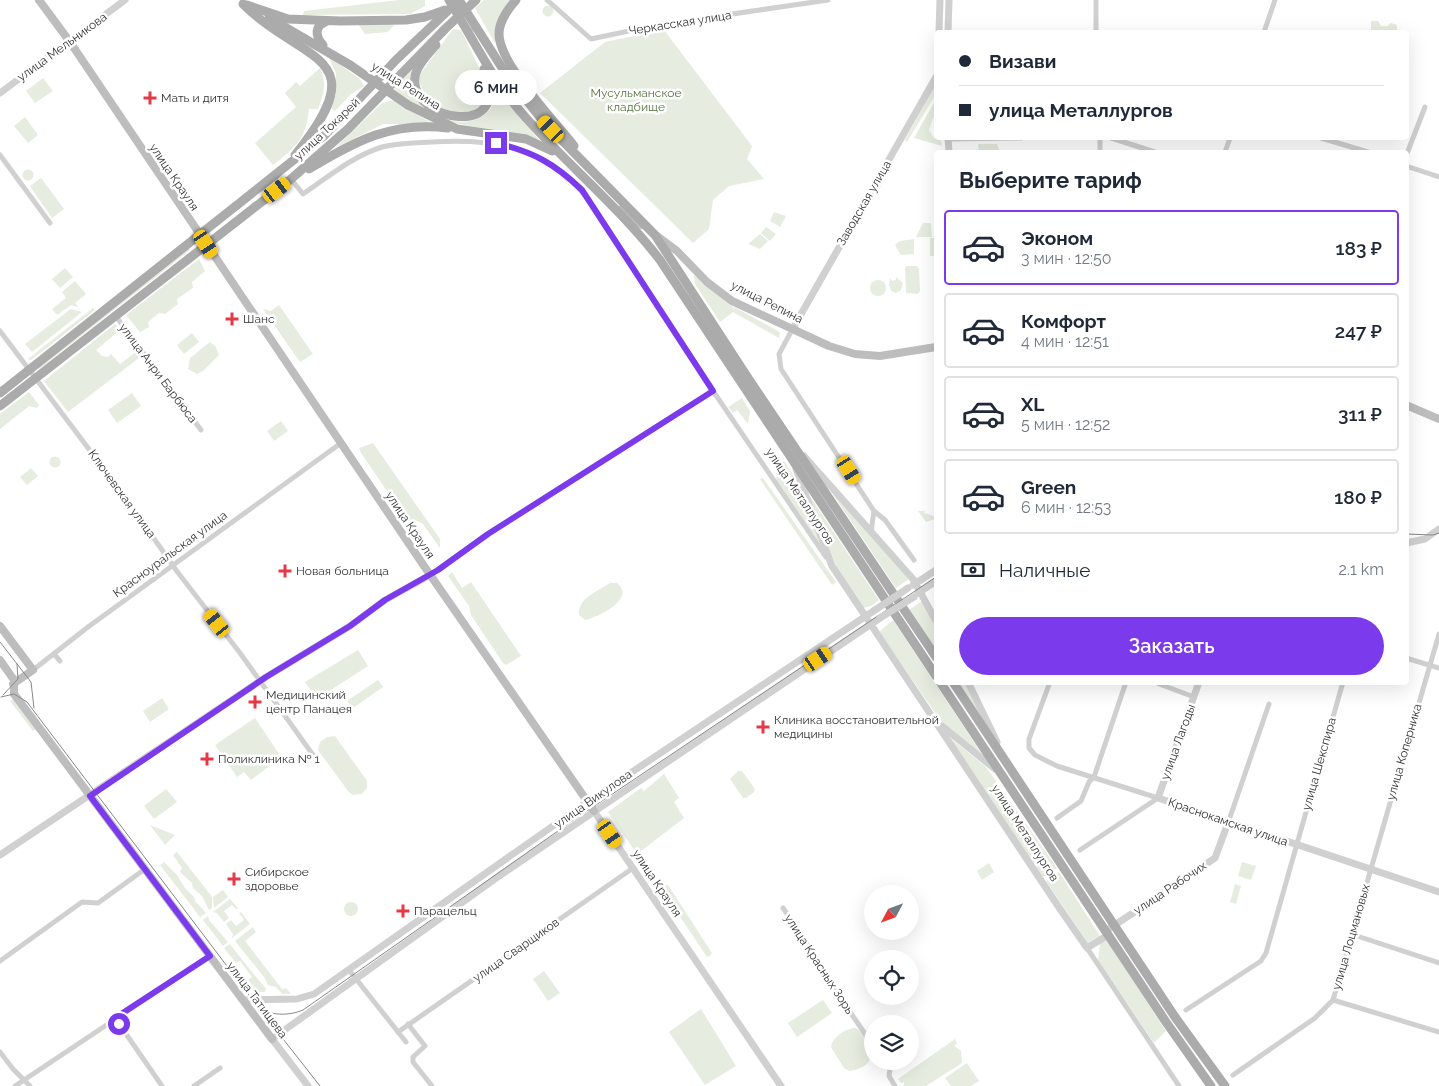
<!DOCTYPE html>
<html lang="ru">
<meta charset="utf-8">
<style>
:root{--surface:#fff;--page:#f6f6f7;--text:#1f2937;--muted:#747a83;--line:#e0e1e3;--accent:#7c3aed}
body{margin:0;font-family:Raleway,sans-serif;background:var(--page);color:var(--text);height:100vh;display:flex;flex-direction:column;font-size:19px;white-space:nowrap}
*{box-sizing:border-box;margin:0}
p{font-size:16px;color:var(--muted)}
.icon{flex:none;width:28px;height:28px;fill:none;stroke:currentColor;stroke-width:2;stroke-linecap:round;stroke-linejoin:round}
.map{position:relative;flex:1;overflow:hidden}
.sheet{position:absolute;left:934px;top:150px;width:475px;height:535px;display:flex;flex-direction:column;background:var(--surface);border-radius:5px;box-shadow:0 5px 20px #0002}
.sheet>*{flex:none}
.hud{position:absolute;left:934px;top:30px;width:475px;height:110px;border-radius:5px;box-shadow:0 5px 20px #0002;display:grid;align-content:center;height:110px;padding:0 25px;background:var(--surface)}
.needle{width:32px;rotate:229deg}
.fabs{position:absolute;left:864px;top:885px;display:grid;gap:10px}
.fabs a{display:grid;place-items:center;width:55px;height:55px;border-radius:50%;background:var(--surface);box-shadow:0 5px 20px #0002;font-size:25px}
.end{position:absolute;width:22px;height:22px;margin:-11px;border:6px solid #7c3aed;background:#fff;box-shadow:0 0 0 2px #fff}
.from{border-radius:50%}
.bubble{position:absolute;height:35px;border-radius:18px;background:var(--surface);box-shadow:0 5px 20px #0002;font-size:16px;font-weight:600;line-height:35px;text-align:center}
.car{position:absolute;width:15px;height:30px;margin:-15px -8px;border-radius:6px;box-shadow:0 0 4px 1px #0007;background:linear-gradient(#f5c518 24%,#345 0 40%,#f5c518 0 76%,#345 0 86%,#f5c518 0)}
.hud b{display:flex;align-items:center;gap:18px;height:48px;font-size:19px}
.hud b+b{border-top:1px solid var(--line)}
.hud i{width:12px;height:12px;background:var(--text)}
ul{padding:0;list-style:none}
li{display:flex;align-items:center;gap:15px;height:75px;margin:0 10px 8px;padding:0 15px;border:2px solid var(--line);border-radius:5px}
li div{flex:1}
li b{display:block;font-size:19px}
li em{font-style:normal;font-weight:600}
li.active{border-color:var(--accent)}
li>.icon{width:45px;height:45px;stroke-width:1.5}
h2{padding:0 25px;font-size:22px;line-height:60px}
.pay{display:flex;align-items:center;gap:12px;height:55px;padding:0 25px;font-size:19px}
.pay p{margin-inline-start:auto}
.action{display:flex;gap:10px;margin-top:auto;padding:10px 25px}
.action a{flex:1;height:58px;border-radius:30px;background:var(--accent);color:#fff;font-size:20px;font-weight:600;line-height:58px;text-align:center}
.map>svg:first-child{display:block}
.green{fill:#e6ecdf}
.lines{fill:none;stroke-linecap:round;stroke-linejoin:round}
.minor{stroke:#d0d0d0;stroke-width:5}
.tertiary{stroke:#d0d0d0;stroke-width:7}
.secondary{stroke:#bdbdbd;stroke-width:8}
.primary{stroke:#ababab;stroke-width:9}
.tram{stroke:#888;stroke-width:1}
.tertiary-bridge{stroke:#d0d0d0;stroke-width:7}
.primary-bridge{stroke:#ababab;stroke-width:9}
.route{stroke:#7c3aed;stroke-width:6}
.poi-dot{fill:#e63946;stroke:#fff;stroke-width:2}
.labels{text-anchor:middle;dominant-baseline:central;stroke-width:5;stroke-linejoin:round;paint-order:stroke}
.street-label{font-size:12px;fill:#333;stroke:#fff}
.park-label{font-size:12px;fill:#56703f;stroke:#fff}
.poi-label{font-size:12px;fill:#333;stroke:#fff;text-anchor:start}
</style>
<div class="map">
<svg width="1439" height="1086" viewBox="0 0 1439 1086">
<rect width="100%" height="100%" fill="#fff"/>
<g class="green">
<path d="M 399,0 L 425,0 L 425,6 L 410,14 L 303,15 L 304,11 Z"/>
<path d="M 484,0 L 512,0 L 496,25 L 495,43 L 475,8 Z"/>
<circle cx="548" cy="11" r="5.5"/>
<path d="M 1371,21 L 1378,21 L 1381,26 L 1387,26 L 1391,23 L 1397,25 L 1397,32 L 1371,32 Z"/>
<path d="M 358,24 L 393,24 L 394,25 L 388,32 L 365,34 Z"/>
<path d="M 453,29 L 461,30 L 488,86 L 483,104 L 472,114 C 444,114 425,106 418,77 Z"/>
<path d="M 664,30 L 752,146 L 747,159 L 764,179 L 729,186 L 713,200 L 709,229 L 693,243 L 540,93 L 605,42 Z"/>
<path d="M 328,56 L 360,79 L 364,86 L 351,94 L 335,111 L 331,108 L 336,94 L 336,73 Z"/>
<path d="M 320,68 C 327,84 324,94 318,109 L 309,109 C 306,139 296,147 273,165 L 255,143 L 296,107 L 285,93 L 296,82 L 300,86 Z"/>
<path d="M 414,68 L 411,77 C 417,87 429,109 438,115 C 453,125 480,125 491,108 C 494,102 494,95 495,89 L 539,140 L 455,123 L 419,107 L 393,90 Z"/>
<path d="M 43,78 L 53,91 L 35,103 L 26,91 Z"/>
<path d="M 935,85 L 936,94 L 907,142 L 905,140 Z"/>
<path d="M 936,99 L 936,115 L 933,118 L 929,130 L 934,138 L 941,140 L 942,146 L 914,138 Z"/>
<path d="M 394,100 L 433,124 L 383,124 L 335,148 L 382,103 Z"/>
<path d="M 25,117 L 38,135 L 28,143 L 14,126 Z"/>
<path d="M 978,144 L 997,144 L 1000,152 L 979,152 Z"/>
<circle cx="28" cy="175" r="5.5"/>
<path d="M 41,178 L 64,209 L 52,218 L 30,186 Z"/>
<path d="M 882,179 L 885,180 L 859,224 L 857,223 Z"/>
<path d="M 774,212 L 786,216 L 780,227 L 770,221 Z"/>
<path d="M 923,223 L 931,223 L 932,237 L 916,237 Z"/>
<path d="M 766,227 L 776,234 L 770,241 L 761,233 Z"/>
<path d="M 760,234 L 768,241 L 760,249 L 748,244 Z"/>
<rect x="930" y="238" width="6" height="18"/>
<path d="M 914,239 L 914,254 L 901,255 L 895,245 L 900,241 Z"/>
<path d="M 188,248 L 190,250 L 39,369 L 38,368 Z"/>
<path d="M 199,259 L 205,271 L 192,282 L 193,288 L 177,299 L 178,304 L 165,314 L 159,313 L 148,322 L 149,327 L 140,332 L 126,315 Z"/>
<path d="M 907,266 L 917,266 L 919,269 L 920,291 L 918,294 L 906,293 L 905,268 Z"/>
<path d="M 65,268 L 73,277 L 60,288 L 52,279 Z"/>
<path d="M 694,275 L 733,307 L 733,311 L 734,307 L 780,332 L 779,338 L 733,312 L 720,322 L 695,284 Z"/>
<path d="M 896,277 L 903,283 L 901,290 L 896,293 L 891,291 L 889,284 L 890,278 L 892,281 L 896,280 Z"/>
<circle cx="878" cy="288" r="8"/>
<path d="M 75,281 L 86,294 L 75,303 L 78,307 L 71,305 L 57,315 L 52,309 L 66,298 L 62,292 Z"/>
<path d="M 279,305 L 313,354 L 300,362 L 263,309 L 271,311 Z"/>
<path d="M 93,308 L 95,310 L 31,360 L 28,359 Z"/>
<path d="M 71,309 L 82,312 L 32,352 L 25,344 Z"/>
<path d="M 115,324 L 120,330 L 96,350 L 102,356 L 108,357 L 111,354 L 120,364 L 136,352 L 139,358 L 68,412 L 44,381 Z"/>
<path d="M 192,333 L 199,342 L 184,354 L 177,345 Z"/>
<path d="M 210,342 L 216,347 L 219,355 L 203,371 L 197,374 L 188,369 L 190,358 Z"/>
<path d="M 29,392 L 39,405 L 37,408 L 29,406 L 0,429 L 0,414 Z"/>
<path d="M 132,393 L 141,406 L 117,423 L 108,410 Z"/>
<path d="M 742,398 L 750,411 L 748,424 L 737,410 L 733,413 L 728,407 Z"/>
<path d="M 281,421 L 288,431 L 274,441 L 267,431 Z"/>
<path d="M 373,443 L 440,539 L 440,548 L 423,524 L 413,519 L 408,522 L 361,453 L 359,448 Z"/>
<circle cx="55" cy="462" r="5.5"/>
<path d="M 779,461 L 785,462 L 796,480 L 823,548 L 776,479 L 783,467 Z"/>
<path d="M 31,468 L 38,476 L 27,485 L 20,477 Z"/>
<path d="M 763,478 L 836,582 L 832,585 L 760,479 Z"/>
<path d="M 822,478 L 909,579 L 896,588 Z"/>
<path d="M 805,489 L 879,600 L 871,606 L 863,608 L 838,570 Z"/>
<path d="M 918,511 L 925,511 L 924,513 L 934,516 L 935,519 L 926,522 Z"/>
<path d="M 452,572 L 462,588 L 471,582 L 521,656 L 506,665 L 503,663 L 471,615 L 469,606 L 448,576 Z"/>
<path d="M 610,583 L 617,583 C 636,598 600,617 585,620 L 579,615 C 577,599 598,591 610,583 Z"/>
<path d="M 922,601 L 936,628 L 936,650 L 909,610 Z"/>
<path d="M 893,620 L 982,754 L 940,720 L 881,634 L 880,631 Z"/>
<path d="M 358,650 L 368,666 L 317,699 L 305,682 Z"/>
<path d="M 378,680 L 383,687 L 353,708 L 347,701 Z"/>
<path d="M 958,683 L 965,683 L 989,730 Z"/>
<path d="M 162,698 L 169,709 L 150,722 L 143,711 Z"/>
<path d="M 13,699 L 36,729 L 33,731 L 10,701 Z"/>
<path d="M 255,718 L 279,754 L 269,761 L 272,764 L 251,780 L 244,772 L 237,777 L 215,745 Z"/>
<path d="M 335,736 L 367,781 L 367,788 L 362,794 L 353,795 L 348,791 L 318,750 L 320,742 L 327,737 Z"/>
<path d="M 948,736 L 986,767 L 1057,868 L 1043,877 L 1037,870 Z"/>
<path d="M 738,771 L 742,771 L 755,789 L 754,792 L 746,798 L 743,798 L 730,779 Z"/>
<path d="M 664,774 L 679,798 L 674,802 L 684,818 L 637,854 L 608,812 L 641,788 L 644,791 Z"/>
<path d="M 166,789 L 177,802 L 154,819 L 144,806 Z"/>
<path d="M 150,825 L 175,835 L 165,845 Z"/>
<path d="M 177,852 L 212,897 L 212,908 L 209,910 L 202,896 L 193,888 L 192,883 L 180,872 L 182,868 L 173,855 Z"/>
<path d="M 164,862 L 177,875 L 185,888 L 194,897 L 195,901 L 206,913 L 200,917 L 160,865 Z"/>
<path d="M 1242,862 L 1256,866 L 1251,880 L 1238,876 Z"/>
<path d="M 989,863 L 994,872 L 982,880 L 977,871 Z"/>
<path d="M 1059,872 L 1100,936 L 1088,943 L 1046,881 Z"/>
<path d="M 1235,884 L 1241,886 L 1236,904 L 1230,902 Z"/>
<path d="M 665,885 L 668,885 L 712,953 L 710,956 L 707,957 L 661,888 Z"/>
<path d="M 223,890 L 228,897 L 214,908 L 213,897 Z"/>
<path d="M 230,899 L 238,908 L 236,909 L 232,905 L 224,911 L 229,918 L 224,922 L 217,913 L 213,912 Z"/>
<circle cx="351" cy="909" r="7"/>
<path d="M 241,912 L 250,924 L 232,938 L 233,934 L 226,924 L 231,920 L 236,926 L 244,920 L 239,913 Z"/>
<path d="M 208,916 L 209,920 L 228,942 L 223,946 L 203,920 Z"/>
<path d="M 253,927 L 256,932 L 245,941 L 282,989 L 286,988 L 291,994 L 282,994 L 276,987 L 268,985 L 264,977 L 235,941 Z"/>
<path d="M 1106,939 L 1166,1031 L 1154,1043 L 1098,961 L 1100,943 Z"/>
<path d="M 230,944 C 241,959 254,974 266,989 L 265,992 L 258,992 L 248,980 L 252,977 L 240,961 L 236,963 L 224,948 Z"/>
<path d="M 544,971 L 560,993 L 548,1001 L 533,979 Z"/>
<path d="M 823,1000 L 832,1013 L 797,1037 L 788,1023 Z"/>
<path d="M 701,1009 L 736,1066 L 705,1085 L 669,1032 Z"/>
<path d="M 855,1028 C 861,1030 862,1034 866,1039 C 877,1055 870,1068 850,1071 L 844,1068 L 831,1047 C 833,1037 845,1029 855,1028 Z"/>
<path d="M 955,1039 L 957,1043 L 954,1046 L 961,1051 L 962,1062 L 959,1065 L 926,1086 L 904,1086 L 904,1082 L 901,1083 L 898,1079 Z"/>
<path d="M 967,1063 L 979,1081 L 971,1086 L 951,1086 L 945,1078 Z"/>
</g>
<g class="lines">
<g class="minor">
<path d="M 547,0 L 591,39 L 657,25 L 828,0"/>
<path d="M 1096,0 L 1096,32"/>
<path d="M 1264,32 L 1275,0"/>
<path d="M 1100,138 L 1100,152"/>
<path d="M 1111,138 L 1155,152"/>
<path d="M 1321,138 L 1368,152"/>
<path d="M 948,139 L 1022,138"/>
<path d="M 1225,152 L 1230,138"/>
<path d="M 0,155 L 50,223"/>
<path d="M 1406,156 L 1425,107"/>
<path d="M 1406,166 L 1439,177"/>
<path d="M 291,179 L 303,194 C 328,177 353,156 382,147 C 398,143 416,143 432,142 C 500,138 551,148 593,206 L 709,385 L 826,557"/>
<path d="M 115,315 L 201,430"/>
<path d="M 792,330 L 779,354 L 781,369 L 874,511 L 871,532"/>
<path d="M 0,331 L 125,497 L 176,570 L 240,653 L 313,755"/>
<path d="M 874,511 L 885,520 L 914,560"/>
<path d="M 430,575 L 488,534 L 713,391"/>
<path d="M 54,654 L 60,661"/>
<path d="M 1406,658 L 1439,668"/>
<path d="M 33,670 L 88,627 L 341,443"/>
<path d="M 1050,682 L 1029,739 L 1029,748 L 1035,755 L 1057,766 L 1158,798 L 1080,850"/>
<path d="M 1154,682 L 1194,697"/>
<path d="M 1057,818 L 1081,801 L 1089,782 L 1094,777 L 1126,682"/>
<path d="M 1228,823 L 1269,704"/>
<path d="M 783,908 L 806,941 L 809,952 L 872,1044"/>
<path d="M 1351,934 L 1439,963"/>
<path d="M 1087,948 L 1179,1086"/>
<path d="M 0,961 L 82,902 L 98,903 L 145,869"/>
<path d="M 349,970 L 406,1042"/>
<path d="M 1333,1000 L 1439,1032"/>
<path d="M 1186,1010 L 1261,961 L 1266,953 L 1343,682"/>
<path d="M 115,1018 L 162,1086"/>
<path d="M 408,1024 L 425,1046 L 413,1057 L 413,1062 L 432,1086"/>
<path d="M 398,1032 L 633,868"/>
<path d="M 0,1052 L 13,1069 L 30,1086"/>
<path d="M 884,1061 L 890,1069 L 889,1076 L 895,1086"/>
<path d="M 1233,1075 L 1315,1018 L 1333,1000 L 1439,634"/>
<path d="M 15,1086 L 210,956"/>
<path d="M 194,1086 L 220,1068"/>
</g>
<g class="tertiary">
<path d="M 939,32 L 940,0"/>
<path d="M 948,32 L 949,0"/>
<path d="M 0,93 L 125,0"/>
<path d="M 948,138 L 949,152"/>
<path d="M 792,330 L 936,77"/>
<path d="M 804,456 L 913,579 L 936,621"/>
<path d="M 796,469 L 832,566 L 1058,906 L 1087,948 L 1108,935"/>
<path d="M 1406,543 L 1425,539 L 1439,529"/>
<path d="M 913,585 L 936,570"/>
<path d="M 918,593 L 936,581"/>
<path d="M 968,682 L 997,742"/>
<path d="M 1199,682 L 1158,798 L 1439,892"/>
<path d="M 942,726 L 995,769"/>
<path d="M 594,811 L 781,1086"/>
<path d="M 0,855 L 266,677 L 350,626 L 385,600 L 430,575"/>
<path d="M 1106,931 L 1215,858 L 1228,823"/>
<path d="M 243,1000 L 297,999 L 314,994 L 587,802 L 875,610"/>
<path d="M 308,1086 L 272,1039 L 502,874 L 880,618"/>
</g>
<g class="secondary">
<path d="M 39,0 L 70,42 L 424,566 L 594,811"/>
<path d="M 620,210 L 642,225"/>
<path d="M 657,236 L 677,251 L 707,282 L 732,301 L 829,346 L 855,354 L 880,356 L 936,347"/>
<path d="M 1406,405 L 1439,419"/>
<path d="M 0,626 L 33,670 L 13,684"/>
<path d="M 0,660 L 14,680 L 14,694 L 272,1039"/>
</g>
<g class="primary">
<path d="M 516,0 C 508,9 499,21 499,34 C 499,64 555,121 574,146"/>
<path d="M 243,4 C 303,64 378,53 295,155"/>
<path d="M 247,5 L 288,19 L 340,21 L 406,20 L 425,17 L 445,10"/>
<path d="M 269,18 L 350,65"/>
<path d="M 476,27 L 508,77 L 543,121 L 655,235 L 748,378 L 936,657"/>
<path d="M 468,32 C 485,62 502,92 526,118 C 570,167 620,208 660,260 L 936,676"/>
<path d="M 323,45 C 315,36 314,26 327,21"/>
<path d="M 436,45 C 429,53 416,66 415,77 C 409,122 515,140 484,69"/>
<path d="M 408,105 L 457,129 L 526,139 L 552,151"/>
<path d="M 309,169 C 355,141 392,121 448,128"/>
<path d="M 0,393 L 324,136 L 396,60 L 457,2"/>
<path d="M 0,406 L 291,179 L 348,129 L 446,28 L 476,0"/>
<path d="M 940,682 L 1166,1022 L 1211,1086"/>
<path d="M 953,682 L 1175,1017 L 1225,1086"/>
</g>
<g class="tram">
<path d="M 1406,534 L 1433,535 L 1439,533"/>
<path d="M 0,642 L 31,682 L 34,708"/>
<path d="M 3,695 L 18,679 L 17,664"/>
<path d="M 1,697 L 14,694 L 27,702 L 258,1007 L 320,1086"/>
<path d="M 258,1007 C 270,1016 289,1016 303,1010 L 575,819 L 936,577"/>
</g>
<g class="tertiary-bridge">
<path d="M 875,610 L 908,588"/>
<path d="M 880,618 L 914,597"/>
</g>
<g class="primary-bridge">
<path d="M 449,0 L 468,32"/>
<path d="M 459,0 L 476,27"/>
<path d="M 350,65 L 408,105"/>
</g>
</g>
<g class="lines">
<path class="route" d="M 119,1024 L 115,1018 L 210,956 L 90,796 L 266,677 L 350,626 L 385,600 L 438,570 L 488,534 L 713,391 L 582,190 C 554,163 533,152 496,143"/>
</g>
<g class="poi-dot">
<path d="M147.5 90.5h5v5h5v5h-5v5h-5v-5h-5v-5h5z"/>
<path d="M229.5 311.5h5v5h5v5h-5v5h-5v-5h-5v-5h5z"/>
<path d="M282.5 563.5h5v5h5v5h-5v5h-5v-5h-5v-5h5z"/>
<path d="M252.5 694.5h5v5h5v5h-5v5h-5v-5h-5v-5h5z"/>
<path d="M760.5 719.5h5v5h5v5h-5v5h-5v-5h-5v-5h5z"/>
<path d="M204.5 751.5h5v5h5v5h-5v5h-5v-5h-5v-5h5z"/>
<path d="M231.5 871.5h5v5h5v5h-5v5h-5v-5h-5v-5h5z"/>
<path d="M400.5 903.5h5v5h5v5h-5v5h-5v-5h-5v-5h5z"/>
</g>
<g class="labels">
<g class="street-label">
<text transform="translate(680 23) rotate(-9)">Черкасская улица</text>
<text transform="translate(62 47) rotate(-36)">улица Мельникова</text>
<text transform="translate(406 86) rotate(32)">улица Репина</text>
<text transform="translate(327 129) rotate(-43)">улица Токарей</text>
<text transform="translate(174 177) rotate(56)">улица Крауля</text>
<text transform="translate(864 203) rotate(-60)">Заводская улица</text>
<text transform="translate(767 302) rotate(27)">улица Репина</text>
<text transform="translate(158 373) rotate(53)">улица Анри Барбюса</text>
<text transform="translate(122 494) rotate(54)">Ключевская улица</text>
<text transform="translate(800 496) rotate(56)">улица Металлургов</text>
<text transform="translate(410 525) rotate(56)">улица Крауля</text>
<text transform="translate(170 554) rotate(-36)">Красноуральская улица</text>
<text transform="translate(1178 742) rotate(-70)">улица Лагоды</text>
<text transform="translate(1404 752) rotate(-74)">улица Коперника</text>
<text transform="translate(1319 764) rotate(-74)">улица Шекспира</text>
<text transform="translate(593 799) rotate(-35)">улица Викулова</text>
<text transform="translate(1228 822) rotate(19)">Краснокамская улица</text>
<text transform="translate(1025 833) rotate(57)">улица Металлургов</text>
<text transform="translate(657 883) rotate(56)">улица Крауля</text>
<text transform="translate(1170 888) rotate(-34)">улица Рабочих</text>
<text transform="translate(1351 937) rotate(-74)">улица Лоцмановых</text>
<text transform="translate(516 950) rotate(-35)">улица Сварщиков</text>
<text transform="translate(819 964) rotate(57)">улица Красных Зорь</text>
<text transform="translate(257 1000) rotate(53)">улица Татищева</text>
</g>
<g class="park-label">
<text x="636" y="93">Мусульманское<tspan x="636" dy="14">кладбище</tspan></text>
</g>
<g class="poi-label">
<text x="161" y="98">Мать и дитя</text>
<text x="243" y="319">Шанс</text>
<text x="296" y="571">Новая больница</text>
<text x="266" y="695">Медицинский<tspan x="266" dy="14">центр Панацея</tspan></text>
<text x="774" y="720">Клиника восстановительной<tspan x="774" dy="14">медицины</tspan></text>
<text x="218" y="759">Поликлиника № 1</text>
<text x="245" y="872">Сибирское<tspan x="245" dy="14">здоровье</tspan></text>
<text x="414" y="911">Парацельц</text>
</g>
</g>
</svg>
<div class="fabs">
<a><svg class="needle" viewBox="-14 -14 28 28"><path d="M0-13l5 13h-10z" fill="#e53935"/><path d="M0 13l5-13h-10z" fill="#747a83"/></svg></a>
<a><svg class="icon" aria-label="locate" viewBox="0 0 24 24"><circle cx="12" cy="12" r="6"/><path d="M12 2v4M12 18v4M2 12h4M18 12h4"/></svg></a>
<a><svg class="icon" aria-label="layers" viewBox="0 0 24 24"><path d="M12 4l9 5-9 5-9-5zM3 14l9 5 9-5"/></svg></a>
</div>
<i class="end from" style="left:119px;top:1024px"></i>
<i class="end" style="left:496px;top:143px"></i>
<div class="bubble" style="left:455px;top:70px;width:82px">6 мин</div>
<i class="car" style="left:551px;top:129px;rotate:317deg"></i>
<i class="car" style="left:277px;top:190px;rotate:53deg"></i>
<i class="car" style="left:206px;top:244px;rotate:146deg"></i>
<i class="car" style="left:849px;top:470px;rotate:148deg"></i>
<i class="car" style="left:217px;top:623px;rotate:322deg"></i>
<i class="car" style="left:818px;top:659px;rotate:56deg"></i>
<i class="car" style="left:610px;top:834px;rotate:145deg"></i>
<div class="hud">
<b><i class="from"></i>Визави</b>
<b><i></i>улица Металлургов</b>
</div>
<section class="sheet">
<h2>Выберите тариф</h2>
<ul>
<li class="active"><svg class="icon" aria-label="car" viewBox="0 0 24 24"><path d="M5 17H2v-5l4-1 3-4h7l3 4 3 1v5h-3M9 17h6M6 11h13"/><circle cx="7" cy="17" r="2"/><circle cx="17" cy="17" r="2"/></svg><div><b>Эконом</b><p>3 мин · 12:50</p></div><em>183 ₽</em></li>
<li><svg class="icon" aria-label="car" viewBox="0 0 24 24"><path d="M5 17H2v-5l4-1 3-4h7l3 4 3 1v5h-3M9 17h6M6 11h13"/><circle cx="7" cy="17" r="2"/><circle cx="17" cy="17" r="2"/></svg><div><b>Комфорт</b><p>4 мин · 12:51</p></div><em>247 ₽</em></li>
<li><svg class="icon" aria-label="car" viewBox="0 0 24 24"><path d="M5 17H2v-5l4-1 3-4h7l3 4 3 1v5h-3M9 17h6M6 11h13"/><circle cx="7" cy="17" r="2"/><circle cx="17" cy="17" r="2"/></svg><div><b>XL</b><p>5 мин · 12:52</p></div><em>311 ₽</em></li>
<li><svg class="icon" aria-label="car" viewBox="0 0 24 24"><path d="M5 17H2v-5l4-1 3-4h7l3 4 3 1v5h-3M9 17h6M6 11h13"/><circle cx="7" cy="17" r="2"/><circle cx="17" cy="17" r="2"/></svg><div><b>Green</b><p>6 мин · 12:53</p></div><em>180 ₽</em></li>
</ul>
<div class="pay"><svg class="icon" aria-label="cash" viewBox="0 0 24 24"><path d="M3 7h18v10H3z"/><circle cx="12" cy="12" r="2"/></svg>Наличные<p>2.1 km</p></div>
<div class="action"><a>Заказать</a></div>
</section>
</div>
